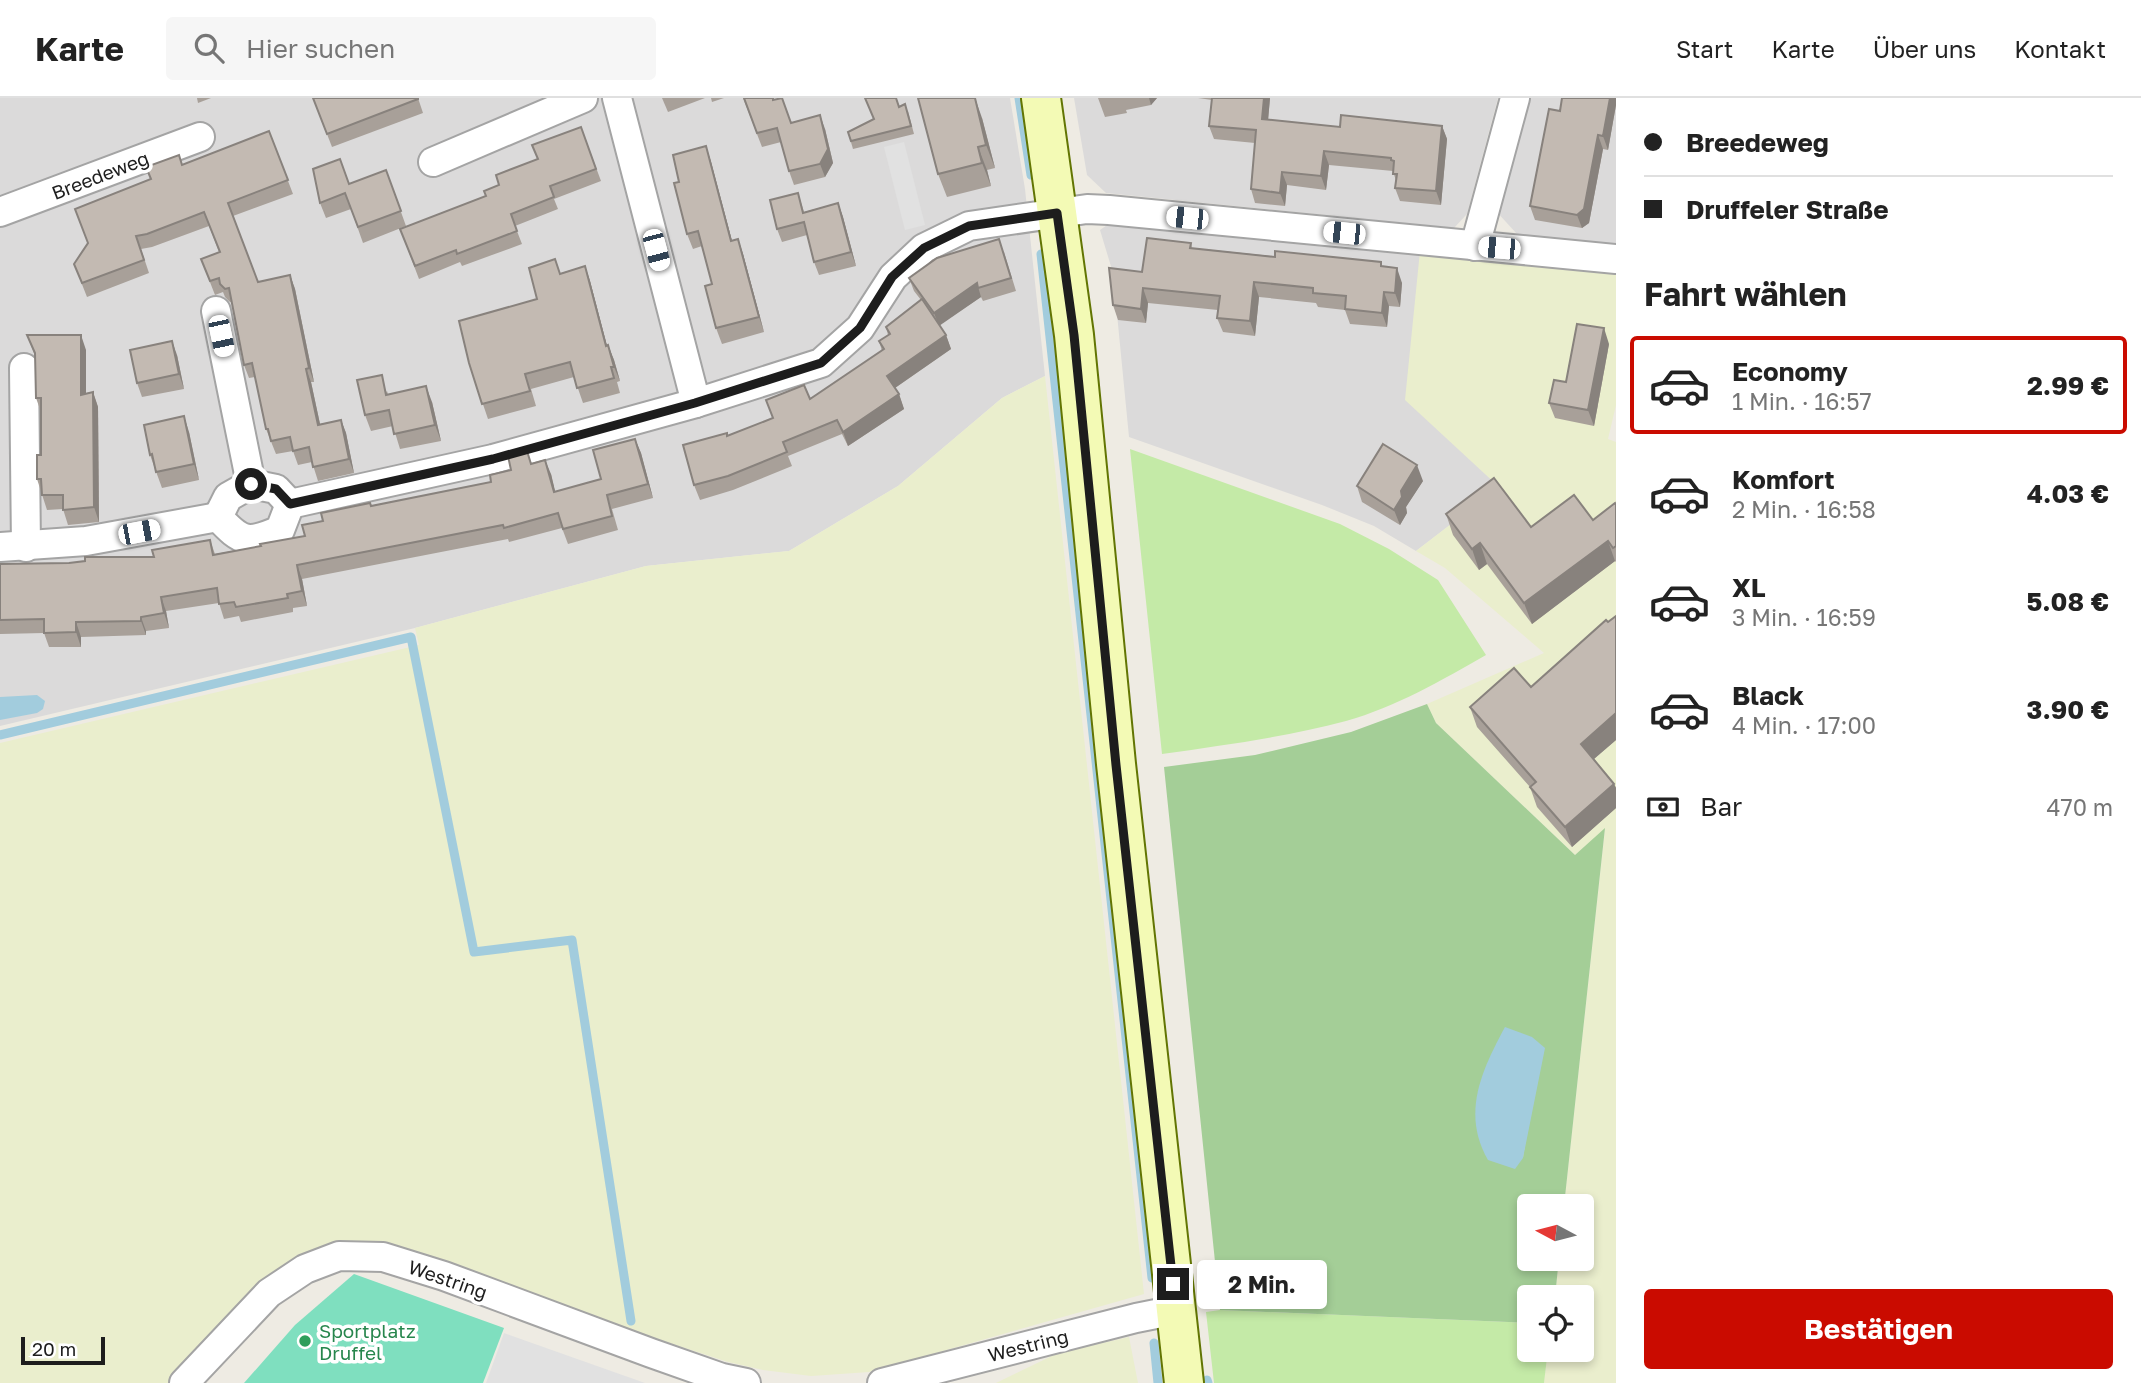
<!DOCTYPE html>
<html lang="de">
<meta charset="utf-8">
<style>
:root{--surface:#fff;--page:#f6f6f6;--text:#222;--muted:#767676;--line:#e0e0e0;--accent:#ca0b00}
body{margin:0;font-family:"Golos Text",sans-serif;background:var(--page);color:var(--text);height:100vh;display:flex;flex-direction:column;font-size:26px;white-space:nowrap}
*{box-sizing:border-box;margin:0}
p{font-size:23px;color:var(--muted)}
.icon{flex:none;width:38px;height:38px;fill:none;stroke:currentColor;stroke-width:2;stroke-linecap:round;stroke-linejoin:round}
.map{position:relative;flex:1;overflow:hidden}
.drawer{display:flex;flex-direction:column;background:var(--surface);width:525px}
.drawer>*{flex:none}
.guide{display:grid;align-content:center;height:154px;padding:0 28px;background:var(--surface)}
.needle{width:46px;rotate:277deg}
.fabs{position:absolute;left:1517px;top:1096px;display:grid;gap:14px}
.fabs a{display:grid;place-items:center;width:77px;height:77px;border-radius:7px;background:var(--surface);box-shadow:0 4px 10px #0003;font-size:35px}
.scale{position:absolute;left:21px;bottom:18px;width:84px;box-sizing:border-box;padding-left:7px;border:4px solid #1d1d1d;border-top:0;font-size:19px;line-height:24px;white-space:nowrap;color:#1d1d1d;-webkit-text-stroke:5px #fff;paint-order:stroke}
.end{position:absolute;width:32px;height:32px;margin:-16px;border:9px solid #1d1d1d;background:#fff;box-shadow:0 0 0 4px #fff}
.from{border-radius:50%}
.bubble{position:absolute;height:49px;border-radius:7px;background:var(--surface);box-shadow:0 4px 10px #0003;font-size:23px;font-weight:700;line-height:49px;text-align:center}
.car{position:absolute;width:21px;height:42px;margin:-21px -10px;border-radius:9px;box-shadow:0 0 5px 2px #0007;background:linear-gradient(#fff 24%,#345 0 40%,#fff 0 76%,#345 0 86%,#fff 0)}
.guide b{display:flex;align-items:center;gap:24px;height:66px;font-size:26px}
.guide b+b{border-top:2px solid var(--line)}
.guide i{width:18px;height:18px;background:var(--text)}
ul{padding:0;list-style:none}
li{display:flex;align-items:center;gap:21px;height:98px;margin:0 14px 10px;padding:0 14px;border:4px solid transparent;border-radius:7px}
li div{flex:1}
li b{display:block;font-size:26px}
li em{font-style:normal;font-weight:700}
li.on{border-color:var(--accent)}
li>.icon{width:63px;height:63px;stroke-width:1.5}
h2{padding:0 28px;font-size:32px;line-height:84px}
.pay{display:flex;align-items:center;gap:18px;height:77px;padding:0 28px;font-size:26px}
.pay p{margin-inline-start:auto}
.cta{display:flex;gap:14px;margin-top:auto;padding:14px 28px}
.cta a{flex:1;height:80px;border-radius:7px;background:var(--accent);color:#fff;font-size:28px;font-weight:700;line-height:80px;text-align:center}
header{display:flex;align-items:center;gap:42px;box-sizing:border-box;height:98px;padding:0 35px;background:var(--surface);border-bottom:2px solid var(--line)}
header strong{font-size:33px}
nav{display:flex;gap:38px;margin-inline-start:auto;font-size:24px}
.search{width:490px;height:63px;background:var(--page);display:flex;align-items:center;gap:18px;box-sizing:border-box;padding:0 24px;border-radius:7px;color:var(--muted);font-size:26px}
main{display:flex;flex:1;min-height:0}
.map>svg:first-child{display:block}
.residential{fill:#dbdada}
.farmland{fill:#eaeecd}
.grass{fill:#c4eaa7}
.forest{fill:#a4ce97;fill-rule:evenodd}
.pitch{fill:#7fdfbf}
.parking{fill:#e1e1e1}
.water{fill:#a2ccdd}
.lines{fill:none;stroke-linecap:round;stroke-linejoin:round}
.stream{stroke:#a2ccdd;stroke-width:9}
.street-casing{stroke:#a4a4a4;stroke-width:32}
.secondary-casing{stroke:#627503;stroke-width:42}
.street{stroke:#fff;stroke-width:28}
.secondary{stroke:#f3fab5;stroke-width:38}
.wall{fill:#a8a099}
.shaded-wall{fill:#88827d}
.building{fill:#c3bab2;stroke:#88827d;stroke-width:2}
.route{stroke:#1d1d1d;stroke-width:9}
.leisure-dot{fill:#2e9e5b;stroke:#fff;stroke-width:2.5}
.labels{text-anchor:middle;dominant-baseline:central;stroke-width:7;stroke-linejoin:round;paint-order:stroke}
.street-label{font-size:19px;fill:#1d1d1d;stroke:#fff}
.leisure-label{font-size:19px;fill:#27864d;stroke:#fff;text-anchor:start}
</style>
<header>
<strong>Karte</strong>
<div class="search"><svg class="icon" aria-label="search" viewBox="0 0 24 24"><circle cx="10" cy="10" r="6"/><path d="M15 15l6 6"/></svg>Hier suchen</div>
<nav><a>Start</a><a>Karte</a><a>Über uns</a><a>Kontakt</a></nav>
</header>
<main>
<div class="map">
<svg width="1616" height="1285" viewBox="0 0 1616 1285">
<rect width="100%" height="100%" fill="#eeebe3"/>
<g class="residential">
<path d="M 0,0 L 1010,0 L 1025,91 L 1045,278 L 1002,300 L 898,388 L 789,453 L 646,468 L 415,530 L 0,628 Z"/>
<path d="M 1074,0 L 1498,0 L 1467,116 L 1454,130 L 1106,95 L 1087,77 Z"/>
<path d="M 1527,0 L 1616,0 L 1616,146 L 1517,136 L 1495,112 Z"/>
<path d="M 1113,123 L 1420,153 L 1500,389 L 1416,453 L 1374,428 L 1322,407 L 1129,339 L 1113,175 L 1100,132 Z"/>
</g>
<g class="farmland">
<path d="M 1420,153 L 1616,176 L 1616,307 L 1608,341 L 1616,344 L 1616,1285 L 1544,1285 L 1548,1251 L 1582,1251 L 1582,1199 L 1555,1199 L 1559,1160 L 1582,1160 L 1582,1108 L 1564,1108 L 1605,731 L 1575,757 L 1436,625 L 1427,606 L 1544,555 L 1445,470 L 1416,453 L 1499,389 L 1405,302 Z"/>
<path d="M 1045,278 L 1144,1196 L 869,1274 L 811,1278 L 763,1272 L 728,1264 L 654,1240 L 449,1164 L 383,1145 L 259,1189 L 168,1285 L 0,1285 L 0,645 L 419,547 L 415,530 L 646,468 L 789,453 L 898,388 L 1002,300 Z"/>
<path d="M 1129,1239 L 1138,1285 L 996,1285 L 1058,1255 Z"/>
</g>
<g class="grass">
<path d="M 1130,351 L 1340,426 L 1389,451 L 1438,482 L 1486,557 C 1442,582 1396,609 1346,623 C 1286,639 1224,647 1162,656 Z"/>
<path d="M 1220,1212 L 1529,1225 L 1530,1251 L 1548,1251 L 1544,1285 L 1214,1285 L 1206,1214 Z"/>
</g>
<path class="forest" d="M 1427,606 L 1436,625 L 1575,757 L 1605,730 L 1564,1108 L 1530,1108 L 1530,1160 L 1559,1160 L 1555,1199 L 1530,1199 L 1529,1225 L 1220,1212 L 1164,669 L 1255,657 L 1351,634 ZM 1532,939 L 1531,1009 L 1523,1059 Z"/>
<path class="pitch" d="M 354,1176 L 504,1230 L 483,1285 L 244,1285 L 295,1227 Z"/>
<g class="parking">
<path d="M 904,44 L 925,127 L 905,132 L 884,49 Z"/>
<path d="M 504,1235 L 645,1285 L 486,1285 Z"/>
</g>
<g class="water">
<path d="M 37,597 L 45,603 L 43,611 L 37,615 L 0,622 L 0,599 Z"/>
<path d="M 1505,929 L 1532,939 L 1545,950 L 1523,1060 L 1515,1071 L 1488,1062 C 1461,1015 1482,972 1505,929 Z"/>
</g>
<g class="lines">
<g class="stream">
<path d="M 1019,0 L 1031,77"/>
<path d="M 1041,156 L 1152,1180"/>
<path d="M 0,637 L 411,539 L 474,854 L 572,842 L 631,1223"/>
<path d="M 1154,1245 L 1158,1285"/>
<path d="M 1207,1282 L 1208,1285"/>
</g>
<defs>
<g id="street">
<path d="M 617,0 L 696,305"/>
<path d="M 433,64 L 583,0"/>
<path d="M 0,114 L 200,39"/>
<path d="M 1475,148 L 1515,0"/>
<path d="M 216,213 L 251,386"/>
<path d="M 24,270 L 26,449"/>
<path d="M 290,406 L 493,361 L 696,305 L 821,265 L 860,230 L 893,179 L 924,150 L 969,128 L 1087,111 L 1109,112 L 1616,161"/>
<path d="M 218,419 C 242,445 248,446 280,432 L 290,406"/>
<path d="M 218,419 L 228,399 L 251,386 L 276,391 L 290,406"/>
<path d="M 0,449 L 86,443 L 218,419"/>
<path d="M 184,1285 L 269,1195 L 305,1171 L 339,1158 L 383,1159 L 444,1178 L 651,1255 L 722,1280 L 746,1285"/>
<path d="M 882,1285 L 1136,1220 L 1176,1212"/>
</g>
<path id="secondary" d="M 1041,0 L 1074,237 L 1116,666 L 1184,1285"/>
</defs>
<use href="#street" class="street-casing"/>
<use href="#secondary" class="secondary-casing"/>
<use href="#street" class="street"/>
<use href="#secondary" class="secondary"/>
</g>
<g class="wall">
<path d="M 197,0 L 211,0 L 198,5 Z"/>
<path d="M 313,0 L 418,0 L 423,15 L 332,49 Z"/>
<path d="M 662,0 L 705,0 L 668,14 Z"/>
<path d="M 711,0 L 724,0 L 712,4 Z"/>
<path d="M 743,0 L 791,25 L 825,31 L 833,65 L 825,79 L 794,87 L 789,73 L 781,44 L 762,49 Z"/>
<path d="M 1098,0 L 1157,0 L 1151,7 L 1126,12 L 1127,15 L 1105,19 Z"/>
<path d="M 1198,0 L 1270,0 L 1268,22 L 1340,29 L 1442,28 L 1447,41 L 1441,107 L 1400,103 L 1395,90 L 1396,83 L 1393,73 L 1329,67 L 1326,92 L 1287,87 L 1285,108 L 1255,105 L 1251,91 L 1255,45 L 1214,41 L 1209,28 L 1212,2 Z"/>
<path d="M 1616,0 L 1616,7 L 1608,52 L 1603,51 L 1589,125 L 1582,130 L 1535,122 L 1530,108 L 1560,13 Z"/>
<path d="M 899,9 L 908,13 L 914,36 L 853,51 L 848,34 Z"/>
<path d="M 982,20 L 995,70 L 987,72 L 991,88 L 947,99 L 938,76 Z"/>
<path d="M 581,29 L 601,83 L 554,101 L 558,111 L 515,128 L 522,146 L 462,168 L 460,164 L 419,181 L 400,131 L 486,98 L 499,87 L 538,61 Z"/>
<path d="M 269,33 L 293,96 L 233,118 L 258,184 L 290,177 L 295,191 L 314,284 L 311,284 L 320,326 L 341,322 L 346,335 L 354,375 L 318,383 L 312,364 L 298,367 L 293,353 L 276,356 L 266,331 L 255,279 L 249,280 L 244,267 L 232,204 L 230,204 L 225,199 L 223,194 L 215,197 L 201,161 L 219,154 L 209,128 L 152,149 L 141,151 L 149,175 L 87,199 L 74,166 L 182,67 Z"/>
<path d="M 706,48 L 711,64 L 732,143 L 738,141 L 743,156 L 764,234 L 722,246 L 716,230 L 712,186 L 702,148 L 693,151 L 687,136 L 679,84 Z"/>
<path d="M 386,72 L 406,128 L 363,145 L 351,111 L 326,120 L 320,105 L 349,86 Z"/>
<path d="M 798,95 L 804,114 L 838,105 L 843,119 L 856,168 L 819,177 L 814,164 L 807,137 L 782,144 L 777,131 Z"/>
<path d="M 1191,145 L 1192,150 L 1383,169 L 1402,185 L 1400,209 L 1389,208 L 1387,229 L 1350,226 L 1345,212 L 1318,209 L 1316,205 L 1259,199 L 1255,238 L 1223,234 L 1217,220 L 1218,212 L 1148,205 L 1146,225 L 1118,222 L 1113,207 L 1142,174 Z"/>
<path d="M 1004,154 L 1016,193 L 983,203 L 981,199 L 939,227 L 946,237 L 951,251 L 895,290 L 899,296 L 904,311 L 848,348 L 842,336 L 788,358 L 792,368 L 733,392 L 700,402 L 694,387 L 728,338 L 772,320 L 810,301 L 882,253 L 879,243 L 888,237 L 886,229 L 921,202 L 914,193 L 909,180 Z"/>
<path d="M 585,168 L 590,183 L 607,248 L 608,247 L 614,262 L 620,283 L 617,284 L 620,295 L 583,305 L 574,279 L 531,291 L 536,308 L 488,321 L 469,265 L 537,201 L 561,175 Z"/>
<path d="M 27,237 L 86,252 L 86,295 L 93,294 L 98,309 L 99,424 L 68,427 L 63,411 L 47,412 L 37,381 L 41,357 L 41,314 L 36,300 L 35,258 Z"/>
<path d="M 1609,246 L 1594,328 L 1555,320 L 1549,305 L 1566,284 Z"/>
<path d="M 177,257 L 184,291 L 142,299 L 137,285 Z"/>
<path d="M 387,293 L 388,296 L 432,304 L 441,343 L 400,351 L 393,328 L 371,333 L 365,317 Z"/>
<path d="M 189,334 L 199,382 L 162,390 L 150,357 Z"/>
<path d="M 635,341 L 641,355 L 653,400 L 612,411 L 618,432 L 568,446 L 562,430 L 509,444 L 508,441 L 302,481 L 307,508 L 293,510 L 293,514 L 241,524 L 239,518 L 224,521 L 219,505 L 166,513 L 169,530 L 146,533 L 146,537 L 81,539 L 81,549 L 49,549 L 44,535 L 0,536 L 0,466 L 69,465 L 154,459 L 210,442 L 215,456 L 261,448 L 305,438 L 323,423 L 370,405 L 372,408 L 491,384 L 532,366 L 551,376 L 555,394 L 601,381 Z"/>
<path d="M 1423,383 L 1406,409 L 1407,415 L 1400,427 L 1362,404 L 1357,388 Z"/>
<path d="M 1616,407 L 1616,464 L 1615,463 L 1532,526 L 1487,466 L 1479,472 L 1453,437 L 1446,416 L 1531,429 L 1593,422 Z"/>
<path d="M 1616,518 L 1616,642 L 1594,661 L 1614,686 L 1616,690 L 1616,710 L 1572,749 L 1537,709 L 1530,689 L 1477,629 L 1470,609 L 1531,589 Z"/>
</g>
<g class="shaded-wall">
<path d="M 975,0 L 982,20 L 995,70 L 986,47 Z"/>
<path d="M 1149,0 L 1157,0 L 1151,7 Z"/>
<path d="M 1264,0 L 1270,0 L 1267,34 L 1262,21 Z"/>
<path d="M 1610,0 L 1616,0 L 1616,7 L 1608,52 L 1603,38 Z"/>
<path d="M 820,17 L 825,31 L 833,65 L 825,79 L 820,66 Z"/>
<path d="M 1442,28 L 1447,41 L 1441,107 L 1436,93 Z"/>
<path d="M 1598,37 L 1603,51 L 1589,125 L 1582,130 L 1577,117 Z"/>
<path d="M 706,48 L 711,64 L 736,158 L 731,143 Z"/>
<path d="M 978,49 L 987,72 L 991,88 L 982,65 Z"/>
<path d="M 1324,53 L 1329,67 L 1326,92 L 1321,78 Z"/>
<path d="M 1282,74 L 1287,87 L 1285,108 L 1280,95 Z"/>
<path d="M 838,105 L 843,119 L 856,168 L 851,154 Z"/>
<path d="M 738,141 L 743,156 L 764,234 L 759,219 Z"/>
<path d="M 585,168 L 590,183 L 611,263 L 606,248 Z"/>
<path d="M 1397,170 L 1402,185 L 1400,209 L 1395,195 Z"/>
<path d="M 290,177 L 295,191 L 314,284 L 309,270 Z"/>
<path d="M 1254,184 L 1259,199 L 1255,238 L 1250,223 Z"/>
<path d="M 977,185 L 981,199 L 939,228 L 934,215 Z"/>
<path d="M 1143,190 L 1148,205 L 1146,225 L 1141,211 Z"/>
<path d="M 1384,194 L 1389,208 L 1387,229 L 1382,215 Z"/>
<path d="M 1604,230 L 1609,246 L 1594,328 L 1588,312 Z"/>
<path d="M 81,237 L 86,252 L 86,311 L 81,297 Z"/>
<path d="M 946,237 L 951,251 L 892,292 L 887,278 Z"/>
<path d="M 172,243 L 177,257 L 184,291 L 179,276 Z"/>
<path d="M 608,247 L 614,262 L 620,283 L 614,269 Z"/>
<path d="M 306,271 L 311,284 L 323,340 L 318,327 Z"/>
<path d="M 426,288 L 432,304 L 441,343 L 435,327 Z"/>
<path d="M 93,294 L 98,309 L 99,424 L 94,409 Z"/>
<path d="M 899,296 L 904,311 L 848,348 L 843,334 Z"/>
<path d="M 184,318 L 189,334 L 199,382 L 194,366 Z"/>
<path d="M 341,322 L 346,335 L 354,375 L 349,361 Z"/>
<path d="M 635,341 L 641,355 L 653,400 L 648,386 Z"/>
<path d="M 545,362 L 551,376 L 559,409 L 554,394 Z"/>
<path d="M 1417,367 L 1423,383 L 1406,409 L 1407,415 L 1400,427 L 1394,412 L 1401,393 Z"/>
<path d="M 1608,443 L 1615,463 L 1532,526 L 1524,505 Z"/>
<path d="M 1480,445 L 1487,466 L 1479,472 L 1472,451 Z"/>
<path d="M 297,467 L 302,481 L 307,508 L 302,493 Z"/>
<path d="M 161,499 L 166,513 L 169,530 L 164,515 Z"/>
<path d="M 141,519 L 146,533 L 146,537 L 141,523 Z"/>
<path d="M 76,524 L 81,539 L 81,549 L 76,534 Z"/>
<path d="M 1616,615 L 1616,642 L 1588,666 L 1581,646 Z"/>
<path d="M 1614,686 L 1616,690 L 1616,710 L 1572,749 L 1565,729 Z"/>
</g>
<g class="building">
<path d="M 313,0 L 418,0 L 418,1 L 327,36 Z"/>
<path d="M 744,0 L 773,0 L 773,2 L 782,0 L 791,25 L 820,17 L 828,51 L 820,66 L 789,73 L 777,30 L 757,35 Z"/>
<path d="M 865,0 L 896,0 L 899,9 L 905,6 L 911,28 L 851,43 L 848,34 L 874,21 Z"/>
<path d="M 918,0 L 975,0 L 986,47 L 978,49 L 982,65 L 938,76 Z"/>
<path d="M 1212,0 L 1264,0 L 1262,21 L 1340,29 L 1341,17 L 1442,28 L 1436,93 L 1395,90 L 1397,76 L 1393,76 L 1394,63 L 1391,62 L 1391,60 L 1324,53 L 1321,78 L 1282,74 L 1280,95 L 1251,91 L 1256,32 L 1209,28 Z"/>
<path d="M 1562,0 L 1610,0 L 1603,38 L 1598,37 L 1584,111 L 1577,117 L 1530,108 L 1549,11 L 1560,13 Z"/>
<path d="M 581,29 L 596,71 L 550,88 L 554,99 L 511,116 L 517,133 L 457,156 L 456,152 L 415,168 L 400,131 L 486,98 L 484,93 L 499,87 L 496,77 L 538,61 L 532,47 Z"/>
<path d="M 269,33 L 288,82 L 228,105 L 258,184 L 290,177 L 309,270 L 306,271 L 318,327 L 341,322 L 349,361 L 313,369 L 309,349 L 293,353 L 290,339 L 271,343 L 268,331 L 266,331 L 252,265 L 244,267 L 229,190 L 225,191 L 220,186 L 219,180 L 210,183 L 201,161 L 220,154 L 204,114 L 147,136 L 136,138 L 144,162 L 82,185 L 74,166 L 88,145 L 75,111 L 151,81 L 146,69 L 179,57 L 182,67 Z"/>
<path d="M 706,48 L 731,143 L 738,141 L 759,219 L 716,230 L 705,188 L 712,186 L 698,133 L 687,136 L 674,85 L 679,84 L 673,57 Z"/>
<path d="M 340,61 L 349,86 L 386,72 L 401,113 L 358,129 L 345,95 L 320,105 L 313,71 Z"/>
<path d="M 798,95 L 803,115 L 838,105 L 851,154 L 814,164 L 804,124 L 777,131 L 770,102 Z"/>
<path d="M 1147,140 L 1191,145 L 1190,150 L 1275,159 L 1275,153 L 1381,164 L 1381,168 L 1397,170 L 1395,195 L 1384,194 L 1382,215 L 1345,211 L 1346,198 L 1313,195 L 1313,190 L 1254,184 L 1250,223 L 1217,220 L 1220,198 L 1143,190 L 1141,211 L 1113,207 L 1109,170 L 1142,174 Z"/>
<path d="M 999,141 L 1011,180 L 978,190 L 977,185 L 934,215 L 909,180 L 937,160 Z"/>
<path d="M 555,161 L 560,176 L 585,168 L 606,248 L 608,247 L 614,269 L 611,269 L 614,280 L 577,290 L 570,264 L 525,276 L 530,293 L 482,306 L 469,265 L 459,223 L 537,201 L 529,170 Z"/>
<path d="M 922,201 L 946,237 L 887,278 L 899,296 L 843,334 L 837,322 L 783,344 L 787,354 L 728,378 L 694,387 L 683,347 L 727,335 L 727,338 L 773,320 L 766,302 L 804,287 L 810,301 L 884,251 L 879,243 L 890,236 L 886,229 Z"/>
<path d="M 1577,226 L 1604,230 L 1588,312 L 1549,305 L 1554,282 L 1566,284 Z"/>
<path d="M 27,237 L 81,237 L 81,297 L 93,294 L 94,409 L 63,412 L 63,397 L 42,397 L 41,381 L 37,381 L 37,357 L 41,357 L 41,300 L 36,300 L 35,255 Z"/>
<path d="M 172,243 L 179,276 L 137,285 L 130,252 Z"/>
<path d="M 382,277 L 386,297 L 426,288 L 435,327 L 394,336 L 389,312 L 365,317 L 357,282 Z"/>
<path d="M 184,318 L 194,366 L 156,374 L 152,356 L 150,357 L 144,327 Z"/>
<path d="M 635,341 L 648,386 L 607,397 L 612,418 L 563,431 L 558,415 L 504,430 L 503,427 L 297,467 L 302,493 L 287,496 L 288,500 L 236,509 L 234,504 L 219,506 L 217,490 L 161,499 L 164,515 L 141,519 L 141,523 L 76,524 L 76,534 L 44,535 L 44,521 L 0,522 L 0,466 L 69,465 L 85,463 L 85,459 L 154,459 L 152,452 L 210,442 L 213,457 L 261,448 L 260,446 L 305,438 L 302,427 L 323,423 L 321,415 L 370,405 L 371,408 L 491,384 L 490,377 L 511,372 L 508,358 L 527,353 L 531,366 L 545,362 L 554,394 L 601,381 L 593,352 Z"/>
<path d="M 1383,346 L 1417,367 L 1401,393 L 1402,399 L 1394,412 L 1357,388 Z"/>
<path d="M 1494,380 L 1531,429 L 1574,397 L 1593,422 L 1615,405 L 1616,407 L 1616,448 L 1613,450 L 1608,443 L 1524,505 L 1480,445 L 1472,451 L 1446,416 Z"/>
<path d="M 1616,518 L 1616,615 L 1581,646 L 1614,686 L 1565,729 L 1530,689 L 1536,684 L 1470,609 L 1514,570 L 1531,589 L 1606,522 L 1608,524 Z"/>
</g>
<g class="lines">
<path class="route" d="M 251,386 L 276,391 L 290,406 L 493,361 L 695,305 L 821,265 L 860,230 L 892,179 L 924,150 L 969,128 L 1057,115 L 1074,237 L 1116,667 L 1173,1186"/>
</g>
<circle class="leisure-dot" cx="305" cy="1243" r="7"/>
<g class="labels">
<g class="street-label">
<text transform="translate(100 77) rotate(-21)">Breedeweg</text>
<text transform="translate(448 1181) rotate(19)">Westring</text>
<text transform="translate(1028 1247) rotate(-14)">Westring</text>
</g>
<g class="leisure-label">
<text x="319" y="1232">Sportplatz<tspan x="319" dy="22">Druffel</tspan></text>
</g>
</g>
</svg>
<div class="fabs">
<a><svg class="needle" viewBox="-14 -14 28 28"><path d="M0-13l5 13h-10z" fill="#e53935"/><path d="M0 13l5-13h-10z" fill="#767676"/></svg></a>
<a><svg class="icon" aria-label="locate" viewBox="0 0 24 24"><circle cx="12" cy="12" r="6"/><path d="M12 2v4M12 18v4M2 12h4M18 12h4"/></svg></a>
</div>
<div class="scale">20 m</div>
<i class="end from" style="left:251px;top:386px"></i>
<i class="end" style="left:1173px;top:1186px"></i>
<div class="bubble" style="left:1197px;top:1162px;width:130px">2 Min.</div>
<i class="car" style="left:1187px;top:120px;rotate:276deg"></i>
<i class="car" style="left:1344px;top:135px;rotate:276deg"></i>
<i class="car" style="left:1499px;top:150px;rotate:275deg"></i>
<i class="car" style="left:656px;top:152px;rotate:165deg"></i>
<i class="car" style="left:221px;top:238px;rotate:168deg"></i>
<i class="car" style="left:139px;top:434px;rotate:79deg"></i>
</div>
<section class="drawer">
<div class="guide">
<b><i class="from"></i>Breedeweg</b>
<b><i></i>Druffeler Straße</b>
</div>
<h2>Fahrt wählen</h2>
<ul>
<li class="on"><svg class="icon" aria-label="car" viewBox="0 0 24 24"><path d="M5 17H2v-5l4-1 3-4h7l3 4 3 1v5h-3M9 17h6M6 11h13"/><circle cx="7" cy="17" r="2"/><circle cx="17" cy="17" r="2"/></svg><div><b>Economy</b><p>1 Min. · 16:57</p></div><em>2.99 €</em></li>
<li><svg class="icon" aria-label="car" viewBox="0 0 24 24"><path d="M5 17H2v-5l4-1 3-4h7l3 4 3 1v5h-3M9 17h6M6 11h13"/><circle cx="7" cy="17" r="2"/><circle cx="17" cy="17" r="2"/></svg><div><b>Komfort</b><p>2 Min. · 16:58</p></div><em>4.03 €</em></li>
<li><svg class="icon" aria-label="car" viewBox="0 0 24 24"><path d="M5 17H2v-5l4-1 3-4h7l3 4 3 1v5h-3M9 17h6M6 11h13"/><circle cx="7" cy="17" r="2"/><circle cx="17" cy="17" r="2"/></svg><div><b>XL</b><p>3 Min. · 16:59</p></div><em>5.08 €</em></li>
<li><svg class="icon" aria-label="car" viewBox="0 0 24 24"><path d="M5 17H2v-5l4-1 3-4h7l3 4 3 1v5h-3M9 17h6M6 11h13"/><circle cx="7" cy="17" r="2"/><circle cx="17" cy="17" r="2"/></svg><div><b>Black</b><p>4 Min. · 17:00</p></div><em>3.90 €</em></li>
</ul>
<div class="pay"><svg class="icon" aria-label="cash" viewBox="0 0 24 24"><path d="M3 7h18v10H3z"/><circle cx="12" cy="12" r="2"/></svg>Bar<p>470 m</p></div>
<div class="cta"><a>Bestätigen</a></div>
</section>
</main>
